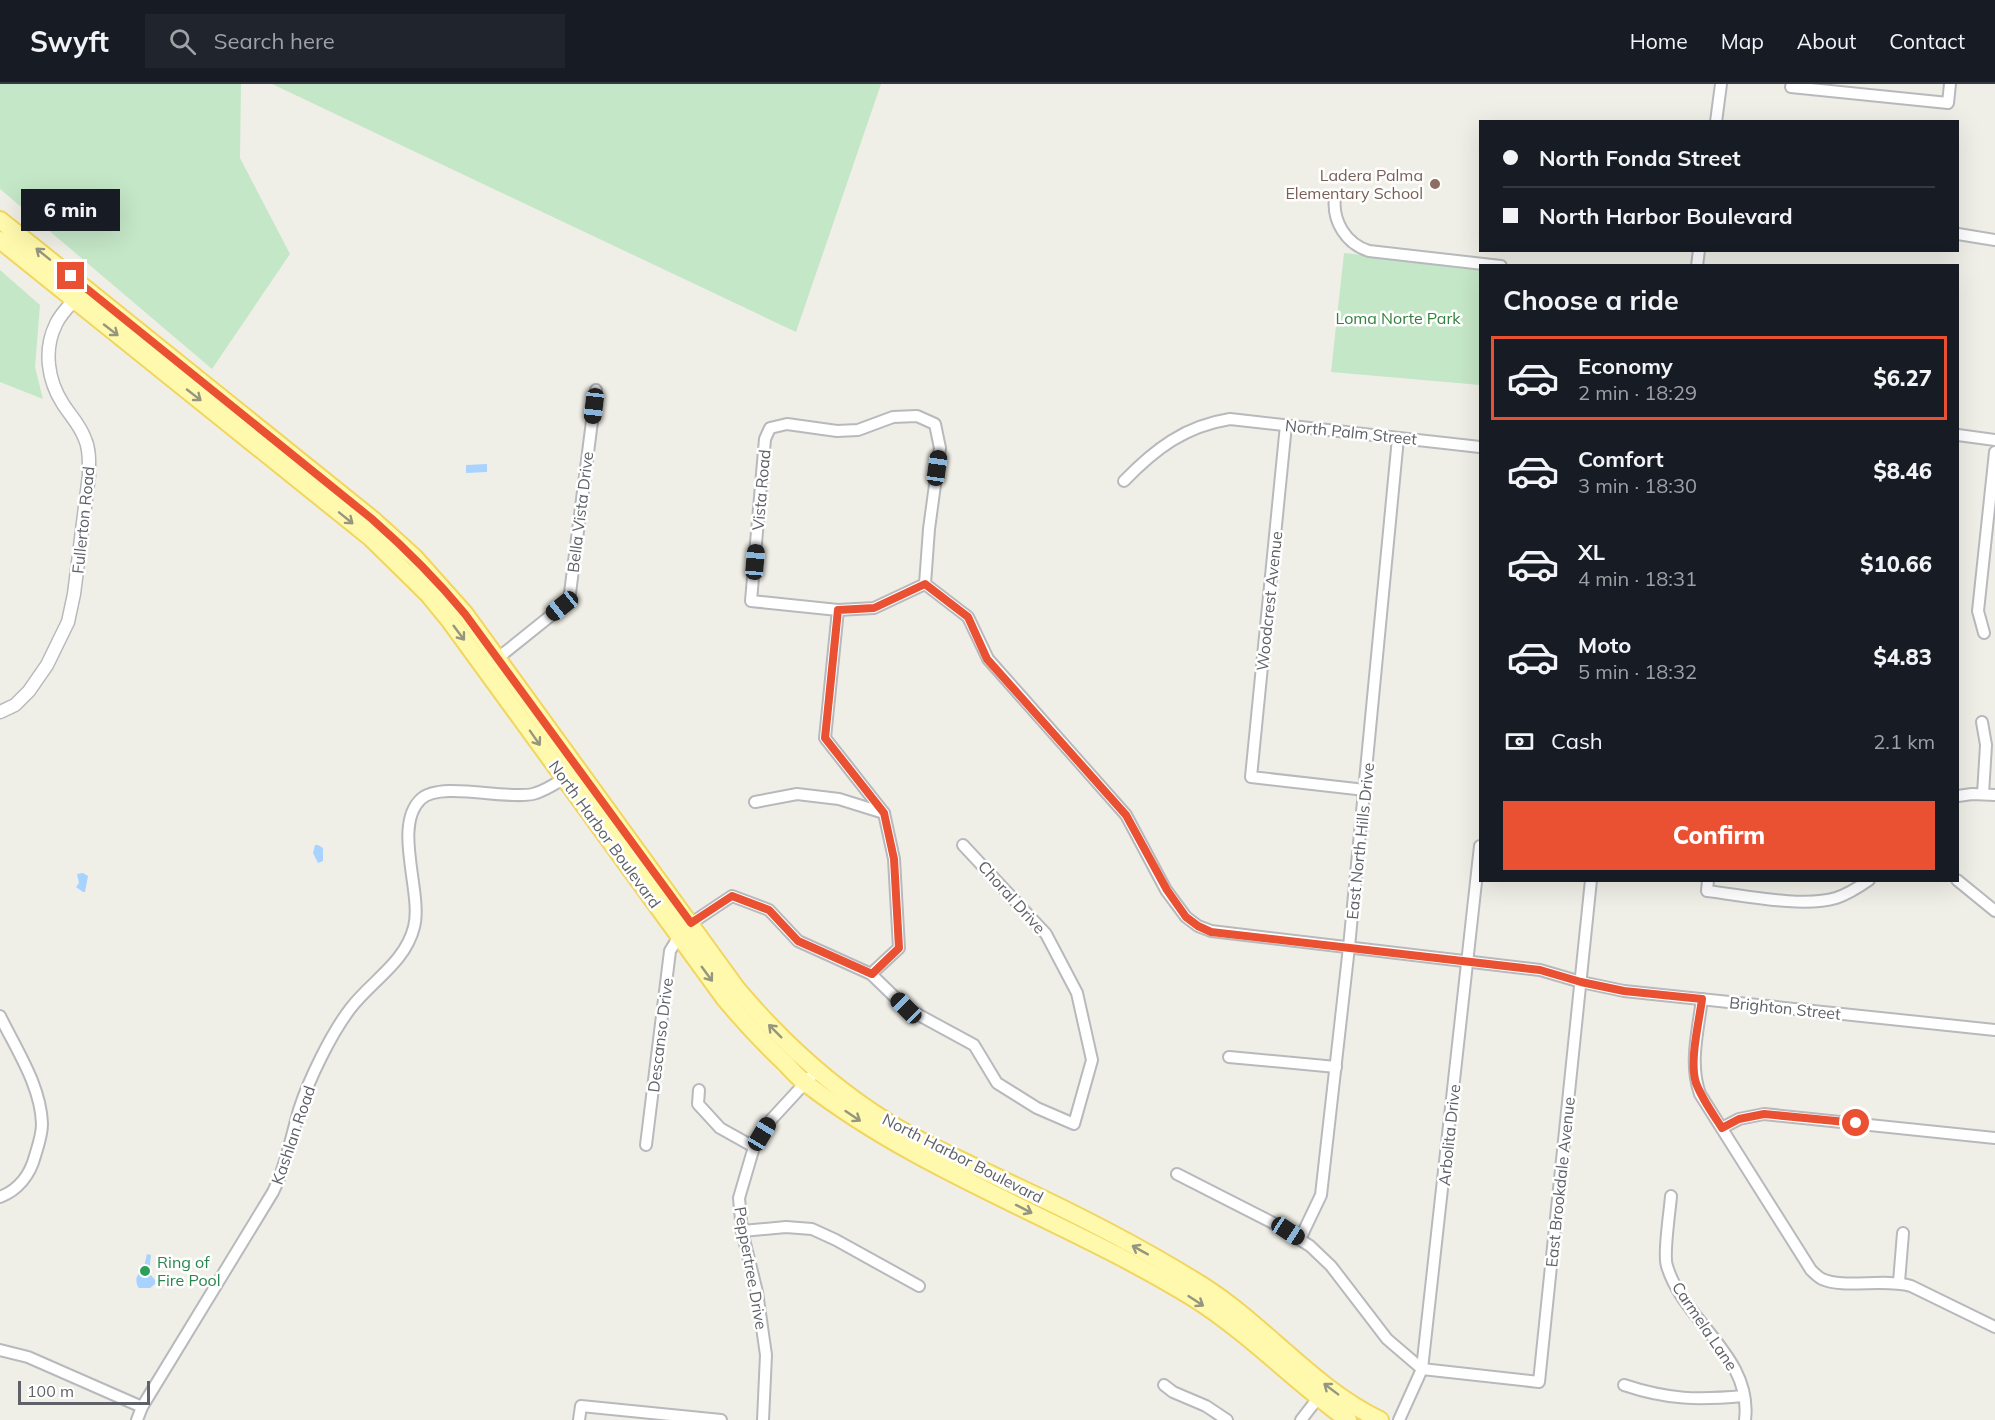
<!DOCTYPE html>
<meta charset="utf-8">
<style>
:root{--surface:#171b24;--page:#20242c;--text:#f1f3f6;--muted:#9ea1a6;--line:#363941;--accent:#ea5133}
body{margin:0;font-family:Mulish,sans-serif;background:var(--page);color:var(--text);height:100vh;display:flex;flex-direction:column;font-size:22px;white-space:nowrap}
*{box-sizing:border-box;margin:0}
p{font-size:20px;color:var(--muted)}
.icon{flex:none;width:33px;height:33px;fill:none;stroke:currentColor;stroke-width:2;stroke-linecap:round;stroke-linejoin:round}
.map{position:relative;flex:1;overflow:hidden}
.panel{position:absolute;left:1479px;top:180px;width:480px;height:618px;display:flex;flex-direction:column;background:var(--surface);border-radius:0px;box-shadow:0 6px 24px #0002}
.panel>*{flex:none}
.banner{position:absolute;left:1479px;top:36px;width:480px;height:132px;border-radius:0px;box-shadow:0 6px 24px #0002;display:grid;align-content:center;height:132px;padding:0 24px;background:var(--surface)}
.scale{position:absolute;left:18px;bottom:15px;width:132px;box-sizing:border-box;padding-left:6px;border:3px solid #5e6167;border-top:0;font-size:16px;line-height:21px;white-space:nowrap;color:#5e6167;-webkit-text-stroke:4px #fff;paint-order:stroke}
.end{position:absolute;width:27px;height:27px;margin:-14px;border:8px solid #ea5133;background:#fff;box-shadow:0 0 0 3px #fff}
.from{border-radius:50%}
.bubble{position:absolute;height:42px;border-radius:0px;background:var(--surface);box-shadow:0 6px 24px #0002;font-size:20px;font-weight:800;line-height:42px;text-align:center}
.car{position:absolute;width:18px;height:36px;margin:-18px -9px;border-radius:8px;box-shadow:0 0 4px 2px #0007;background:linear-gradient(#222 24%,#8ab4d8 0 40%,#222 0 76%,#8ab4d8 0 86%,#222 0)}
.banner b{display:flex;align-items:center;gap:21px;height:57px;font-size:22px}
.banner b+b{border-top:2px solid var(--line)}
.banner i{width:15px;height:15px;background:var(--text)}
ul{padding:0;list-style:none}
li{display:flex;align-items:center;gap:18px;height:84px;margin:0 12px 9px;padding:0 12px;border:3px solid transparent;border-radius:0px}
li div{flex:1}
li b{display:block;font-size:22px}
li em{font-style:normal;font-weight:800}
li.active{border-color:var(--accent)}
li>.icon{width:54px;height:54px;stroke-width:1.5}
h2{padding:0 24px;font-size:27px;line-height:72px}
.pay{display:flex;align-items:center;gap:15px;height:66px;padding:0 24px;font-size:22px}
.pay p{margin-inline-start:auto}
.action{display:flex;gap:12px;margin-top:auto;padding:12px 24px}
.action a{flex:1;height:69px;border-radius:0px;background:var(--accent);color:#fff;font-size:24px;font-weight:800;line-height:69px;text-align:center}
header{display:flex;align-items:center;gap:36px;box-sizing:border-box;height:84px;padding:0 30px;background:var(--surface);border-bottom:2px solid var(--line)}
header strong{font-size:28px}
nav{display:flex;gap:33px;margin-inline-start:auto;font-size:21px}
.search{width:420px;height:54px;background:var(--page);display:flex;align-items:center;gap:15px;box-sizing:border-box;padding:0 21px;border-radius:0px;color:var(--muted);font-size:22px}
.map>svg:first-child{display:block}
.green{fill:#c4e7c7}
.water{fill:#a8d2ff}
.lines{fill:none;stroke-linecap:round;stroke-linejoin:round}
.minor-casing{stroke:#b7b9bd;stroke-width:14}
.tertiary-casing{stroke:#b7b9bd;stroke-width:15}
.primary-casing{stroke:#f2d55e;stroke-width:20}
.minor{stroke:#fff;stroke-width:10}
.tertiary{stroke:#fff;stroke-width:12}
.primary{stroke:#fff9ad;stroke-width:16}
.oneway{stroke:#969680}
.route{stroke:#ea5133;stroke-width:8}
.education-dot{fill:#8d6e63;stroke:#fff;stroke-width:2}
.leisure-dot{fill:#2e9e5b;stroke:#fff;stroke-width:2}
.labels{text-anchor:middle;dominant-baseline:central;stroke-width:5;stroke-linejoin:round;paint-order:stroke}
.education-label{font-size:16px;fill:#785e54;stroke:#fff;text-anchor:end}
.park-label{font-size:16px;fill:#33813e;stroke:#fff}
.street-label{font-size:16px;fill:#5e6167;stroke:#fff}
.leisure-label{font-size:16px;fill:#27864d;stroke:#fff;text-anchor:start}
</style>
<header>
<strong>Swyft</strong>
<div class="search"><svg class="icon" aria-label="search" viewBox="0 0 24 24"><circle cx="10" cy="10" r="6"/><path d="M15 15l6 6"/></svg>Search here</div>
<nav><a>Home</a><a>Map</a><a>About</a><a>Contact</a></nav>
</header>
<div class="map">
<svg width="1995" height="1336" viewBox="0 0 1995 1336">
<rect width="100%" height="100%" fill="#f0efe7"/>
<g class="green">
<path d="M 0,0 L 241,0 L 240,74 L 290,170 L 212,285 L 0,105 Z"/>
<path d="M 272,0 L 881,0 L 796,248 Z"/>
<path d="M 1344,169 L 1480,183 L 1480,301 L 1331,288 Z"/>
<path d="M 0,186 L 40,221 L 35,283 L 43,315 L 0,298 Z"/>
</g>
<g class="water">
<path d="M 487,380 L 487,388 L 466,389 L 466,381 Z"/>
<path d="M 315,761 L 318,761 L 323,764 L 323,777 L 318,779 L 313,769 Z"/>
<path d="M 83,789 L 88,792 L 85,808 L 83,808 L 76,803 L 79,799 L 77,790 Z"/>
<path d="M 147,1170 L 151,1171 L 149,1189 L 155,1196 L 155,1200 L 150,1204 L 139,1204 C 135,1199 135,1190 143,1187 Z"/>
</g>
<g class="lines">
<defs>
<g id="minor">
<path d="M 1791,3 L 1948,19 L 1950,0"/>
<path d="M 1716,38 L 1721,0"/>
<path d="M 1335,113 C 1332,137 1346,160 1369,167 L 1501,182"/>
<path d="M 1958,150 L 1995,156"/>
<path d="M 1697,182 L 1699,166"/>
<path d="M 917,332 L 935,340 L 940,364 L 929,445 L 925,500 L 874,524 L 838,526 L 751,517 L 765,355 L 770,344 L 787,340 L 837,347 L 858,346 L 893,333 Z"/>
<path d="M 1286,341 L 1251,693 L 1365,706"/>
<path d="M 1958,351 L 1995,356"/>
<path d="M 1124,397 C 1155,365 1185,342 1230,335 L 1480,363"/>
<path d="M 925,500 L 968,533 L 988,575 L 1126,731 L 1166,806 L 1186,833 L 1198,842 L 1211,847 L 1540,886 L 1581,898 L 1624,907 L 1995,946"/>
<path d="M 838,526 L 825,654 L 884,729 L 894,775 L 899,864 L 871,890"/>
<path d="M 1984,549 L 1978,527 L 1995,368"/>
<path d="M 493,578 L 569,517 L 596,306"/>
<path d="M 1982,638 L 1986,661 L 1983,710"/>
<path d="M 1958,712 L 1972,710 L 1995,711"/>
<path d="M 755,718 L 797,710 L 839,715 L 884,729"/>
<path d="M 1708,796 L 1707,807 C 1743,811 1802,824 1836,814 C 1848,810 1859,803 1869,796"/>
<path d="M 1957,796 L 1995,827"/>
<path d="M 1702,915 C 1698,947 1689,980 1700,1010 L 1811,1186 C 1814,1189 1818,1193 1822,1195 C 1843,1205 1885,1194 1911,1202 L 1995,1243"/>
<path d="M 0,932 C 16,965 41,1002 42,1040 C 42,1051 38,1062 35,1072 C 30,1091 18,1106 0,1113"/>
<path d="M 1229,973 L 1336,983"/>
<path d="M 699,1006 L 698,1020 L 720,1044 L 754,1063"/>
<path d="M 1722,1044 L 1739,1035 L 1764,1030 L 1995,1054"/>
<path d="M 646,1061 L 670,867 L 684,844 L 732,812 L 769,826 L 798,857 L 871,890 L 906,924 L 974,961 L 997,999 L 1037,1024 L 1074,1040 L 1092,976 L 1077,909 L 1046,850 L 963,761"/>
<path d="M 1177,1090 L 1275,1140 L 1310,1162 L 1331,1182 L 1387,1255 L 1422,1285 L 1539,1298 L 1591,796"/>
<path d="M 1671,1112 C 1670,1126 1663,1171 1667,1182 C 1683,1237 1753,1272 1745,1336"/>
<path d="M 742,1147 L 786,1143 L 812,1145 L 836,1156 L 919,1202"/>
<path d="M 1300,1155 L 1321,1111 L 1349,863 L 1398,354"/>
<path d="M 1899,1198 L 1903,1149"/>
<path d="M 0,1266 L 28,1273 L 142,1323"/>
<path d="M 1164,1301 L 1173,1308 L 1206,1322 L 1227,1336"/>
<path d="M 1624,1301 C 1669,1316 1698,1316 1744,1312"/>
<path d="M 137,1336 L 142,1323 L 273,1108 C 286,1081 291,1054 299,1026 C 309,995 331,950 350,925 C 371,897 405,879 414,843 C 423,809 392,742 421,715 C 441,697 505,716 533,710 C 546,707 558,698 569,691"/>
<path d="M 579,1336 L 581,1322 L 721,1336"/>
<path d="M 763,1336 L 766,1271 L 757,1208 L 742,1147 L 739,1114 L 754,1063 L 769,1038 L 817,986"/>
<path d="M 1301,1336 L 1318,1314"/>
<path d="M 1399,1336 L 1422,1285 L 1480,762"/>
</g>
<path id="tertiary" d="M 0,628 L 15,621 L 29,607 L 47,581 L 68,538 L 74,510 L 89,391 C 89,379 90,366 85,355 C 80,341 70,331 63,320 C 48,297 43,266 56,240 C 61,229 70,221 79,211"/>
<g id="primary">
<path d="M 0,136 L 372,435 L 415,474 L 465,530 L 737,905 C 781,957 831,1003 889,1039 C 926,1062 968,1079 1007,1098 C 1074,1129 1141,1163 1203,1202 C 1266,1242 1313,1304 1380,1336"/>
<path d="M 0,156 L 371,454 L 427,509 L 450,537 L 725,915 C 744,938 763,958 784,978 C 791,985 798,994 807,1000 C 925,1091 1069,1137 1195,1215 C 1250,1250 1295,1298 1348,1336"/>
</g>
</defs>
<use href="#minor" class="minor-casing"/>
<use href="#tertiary" class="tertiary-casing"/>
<use href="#primary" class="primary-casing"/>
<use href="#minor" class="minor"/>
<use href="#tertiary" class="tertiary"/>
<use href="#primary" class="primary"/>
</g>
<defs><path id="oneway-shaft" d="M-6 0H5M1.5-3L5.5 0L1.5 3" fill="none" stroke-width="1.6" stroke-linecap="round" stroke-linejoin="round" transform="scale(1.5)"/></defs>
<g class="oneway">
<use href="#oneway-shaft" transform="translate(43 170) rotate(-141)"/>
<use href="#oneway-shaft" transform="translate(111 246) rotate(38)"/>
<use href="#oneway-shaft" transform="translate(194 311) rotate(38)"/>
<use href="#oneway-shaft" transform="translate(346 434) rotate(39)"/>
<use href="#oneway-shaft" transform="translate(459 549) rotate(53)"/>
<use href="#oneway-shaft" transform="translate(535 654) rotate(55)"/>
<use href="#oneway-shaft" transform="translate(707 890) rotate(54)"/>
<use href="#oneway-shaft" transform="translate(775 947) rotate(-135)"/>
<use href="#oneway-shaft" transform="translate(853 1032) rotate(34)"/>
<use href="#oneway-shaft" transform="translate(1024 1125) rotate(27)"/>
<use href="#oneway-shaft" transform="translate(1140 1166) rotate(-151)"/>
<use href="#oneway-shaft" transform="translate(1196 1217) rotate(33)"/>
<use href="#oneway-shaft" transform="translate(1331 1305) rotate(-143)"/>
</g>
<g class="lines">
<path class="route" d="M 71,192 L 372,435 C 406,465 437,496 465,530 L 691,839 L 732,812 L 769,826 L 798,857 L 872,890 L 899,864 L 894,775 L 884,729 L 825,654 L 838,526 L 874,524 L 925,500 L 968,533 L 987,575 L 1126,731 L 1167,806 L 1186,833 L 1198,842 L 1211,848 L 1540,886 L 1581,898 L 1624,907 L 1702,915 C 1699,939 1689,977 1696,999 C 1702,1015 1713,1030 1722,1044 L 1739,1035 L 1764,1030 L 1856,1039"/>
</g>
<circle class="education-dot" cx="1435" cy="100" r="6"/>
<circle class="leisure-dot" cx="145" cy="1187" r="6"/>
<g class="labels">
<g class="education-label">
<text x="1423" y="91">Ladera Palma<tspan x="1423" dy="18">Elementary School</tspan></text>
</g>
<g class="park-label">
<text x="1398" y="234">Loma Norte Park</text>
</g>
<g class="street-label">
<text transform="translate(1351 348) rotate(6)">North Palm Street</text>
<text transform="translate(761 406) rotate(-85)">Vista Road</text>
<text transform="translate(580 428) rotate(-83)">Bella Vista Drive</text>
<text transform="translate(83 436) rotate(-84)">Fullerton Road</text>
<text transform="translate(1269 517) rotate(-84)">Woodcrest Avenue</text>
<text transform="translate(605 750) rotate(54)">North Harbor Boulevard</text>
<text transform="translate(1360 757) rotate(-84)">East North Hills Drive</text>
<text transform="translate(1012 813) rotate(48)">Choral Drive</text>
<text transform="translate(1785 924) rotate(6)">Brighton Street</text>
<text transform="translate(660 951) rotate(-83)">Descanso Drive</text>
<text transform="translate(293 1051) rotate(-71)">Kashlan Road</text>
<text transform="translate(1449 1051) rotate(-84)">Arbolita Drive</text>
<text transform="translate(963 1074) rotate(27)">North Harbor Boulevard</text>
<text transform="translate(1560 1098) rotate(-84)">East Brookdale Avenue</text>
<text transform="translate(751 1184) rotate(80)">Peppertree Drive</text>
<text transform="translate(1705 1242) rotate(56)">Carmela Lane</text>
</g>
<g class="leisure-label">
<text x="157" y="1178">Ring of<tspan x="157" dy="18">Fire Pool</tspan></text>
</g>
</g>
</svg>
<div class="scale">100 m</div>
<i class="end from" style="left:1856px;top:1039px"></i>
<i class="end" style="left:71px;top:192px"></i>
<div class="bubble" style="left:21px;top:105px;width:99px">6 min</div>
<i class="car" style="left:594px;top:322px;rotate:187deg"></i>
<i class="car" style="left:937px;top:384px;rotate:8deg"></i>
<i class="car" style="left:755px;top:478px;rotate:5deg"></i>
<i class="car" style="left:562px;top:522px;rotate:231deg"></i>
<i class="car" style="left:906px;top:924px;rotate:315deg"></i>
<i class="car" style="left:762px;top:1050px;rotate:31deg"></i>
<i class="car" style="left:1288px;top:1147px;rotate:123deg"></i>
<div class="banner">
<b><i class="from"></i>North Fonda Street</b>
<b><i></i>North Harbor Boulevard</b>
</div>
<section class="panel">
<h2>Choose a ride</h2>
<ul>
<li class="active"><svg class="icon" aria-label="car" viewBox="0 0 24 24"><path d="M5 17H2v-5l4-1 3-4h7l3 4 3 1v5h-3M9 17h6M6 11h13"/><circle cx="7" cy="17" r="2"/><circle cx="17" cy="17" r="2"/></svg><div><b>Economy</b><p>2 min · 18:29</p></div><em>$6.27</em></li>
<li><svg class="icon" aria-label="car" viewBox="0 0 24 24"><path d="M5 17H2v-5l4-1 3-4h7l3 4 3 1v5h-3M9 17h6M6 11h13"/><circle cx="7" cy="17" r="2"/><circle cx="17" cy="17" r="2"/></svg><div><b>Comfort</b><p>3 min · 18:30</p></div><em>$8.46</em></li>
<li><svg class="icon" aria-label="car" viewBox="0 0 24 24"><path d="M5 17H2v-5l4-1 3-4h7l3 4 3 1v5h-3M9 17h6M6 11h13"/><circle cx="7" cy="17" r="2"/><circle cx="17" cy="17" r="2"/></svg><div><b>XL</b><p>4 min · 18:31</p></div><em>$10.66</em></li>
<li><svg class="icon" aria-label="car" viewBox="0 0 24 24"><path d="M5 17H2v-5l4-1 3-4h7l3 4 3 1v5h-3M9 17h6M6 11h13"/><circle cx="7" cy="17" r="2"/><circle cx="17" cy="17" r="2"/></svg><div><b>Moto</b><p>5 min · 18:32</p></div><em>$4.83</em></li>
</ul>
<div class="pay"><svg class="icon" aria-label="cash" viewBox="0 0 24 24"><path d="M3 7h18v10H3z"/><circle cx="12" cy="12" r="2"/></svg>Cash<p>2.1 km</p></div>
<div class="action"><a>Confirm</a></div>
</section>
</div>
